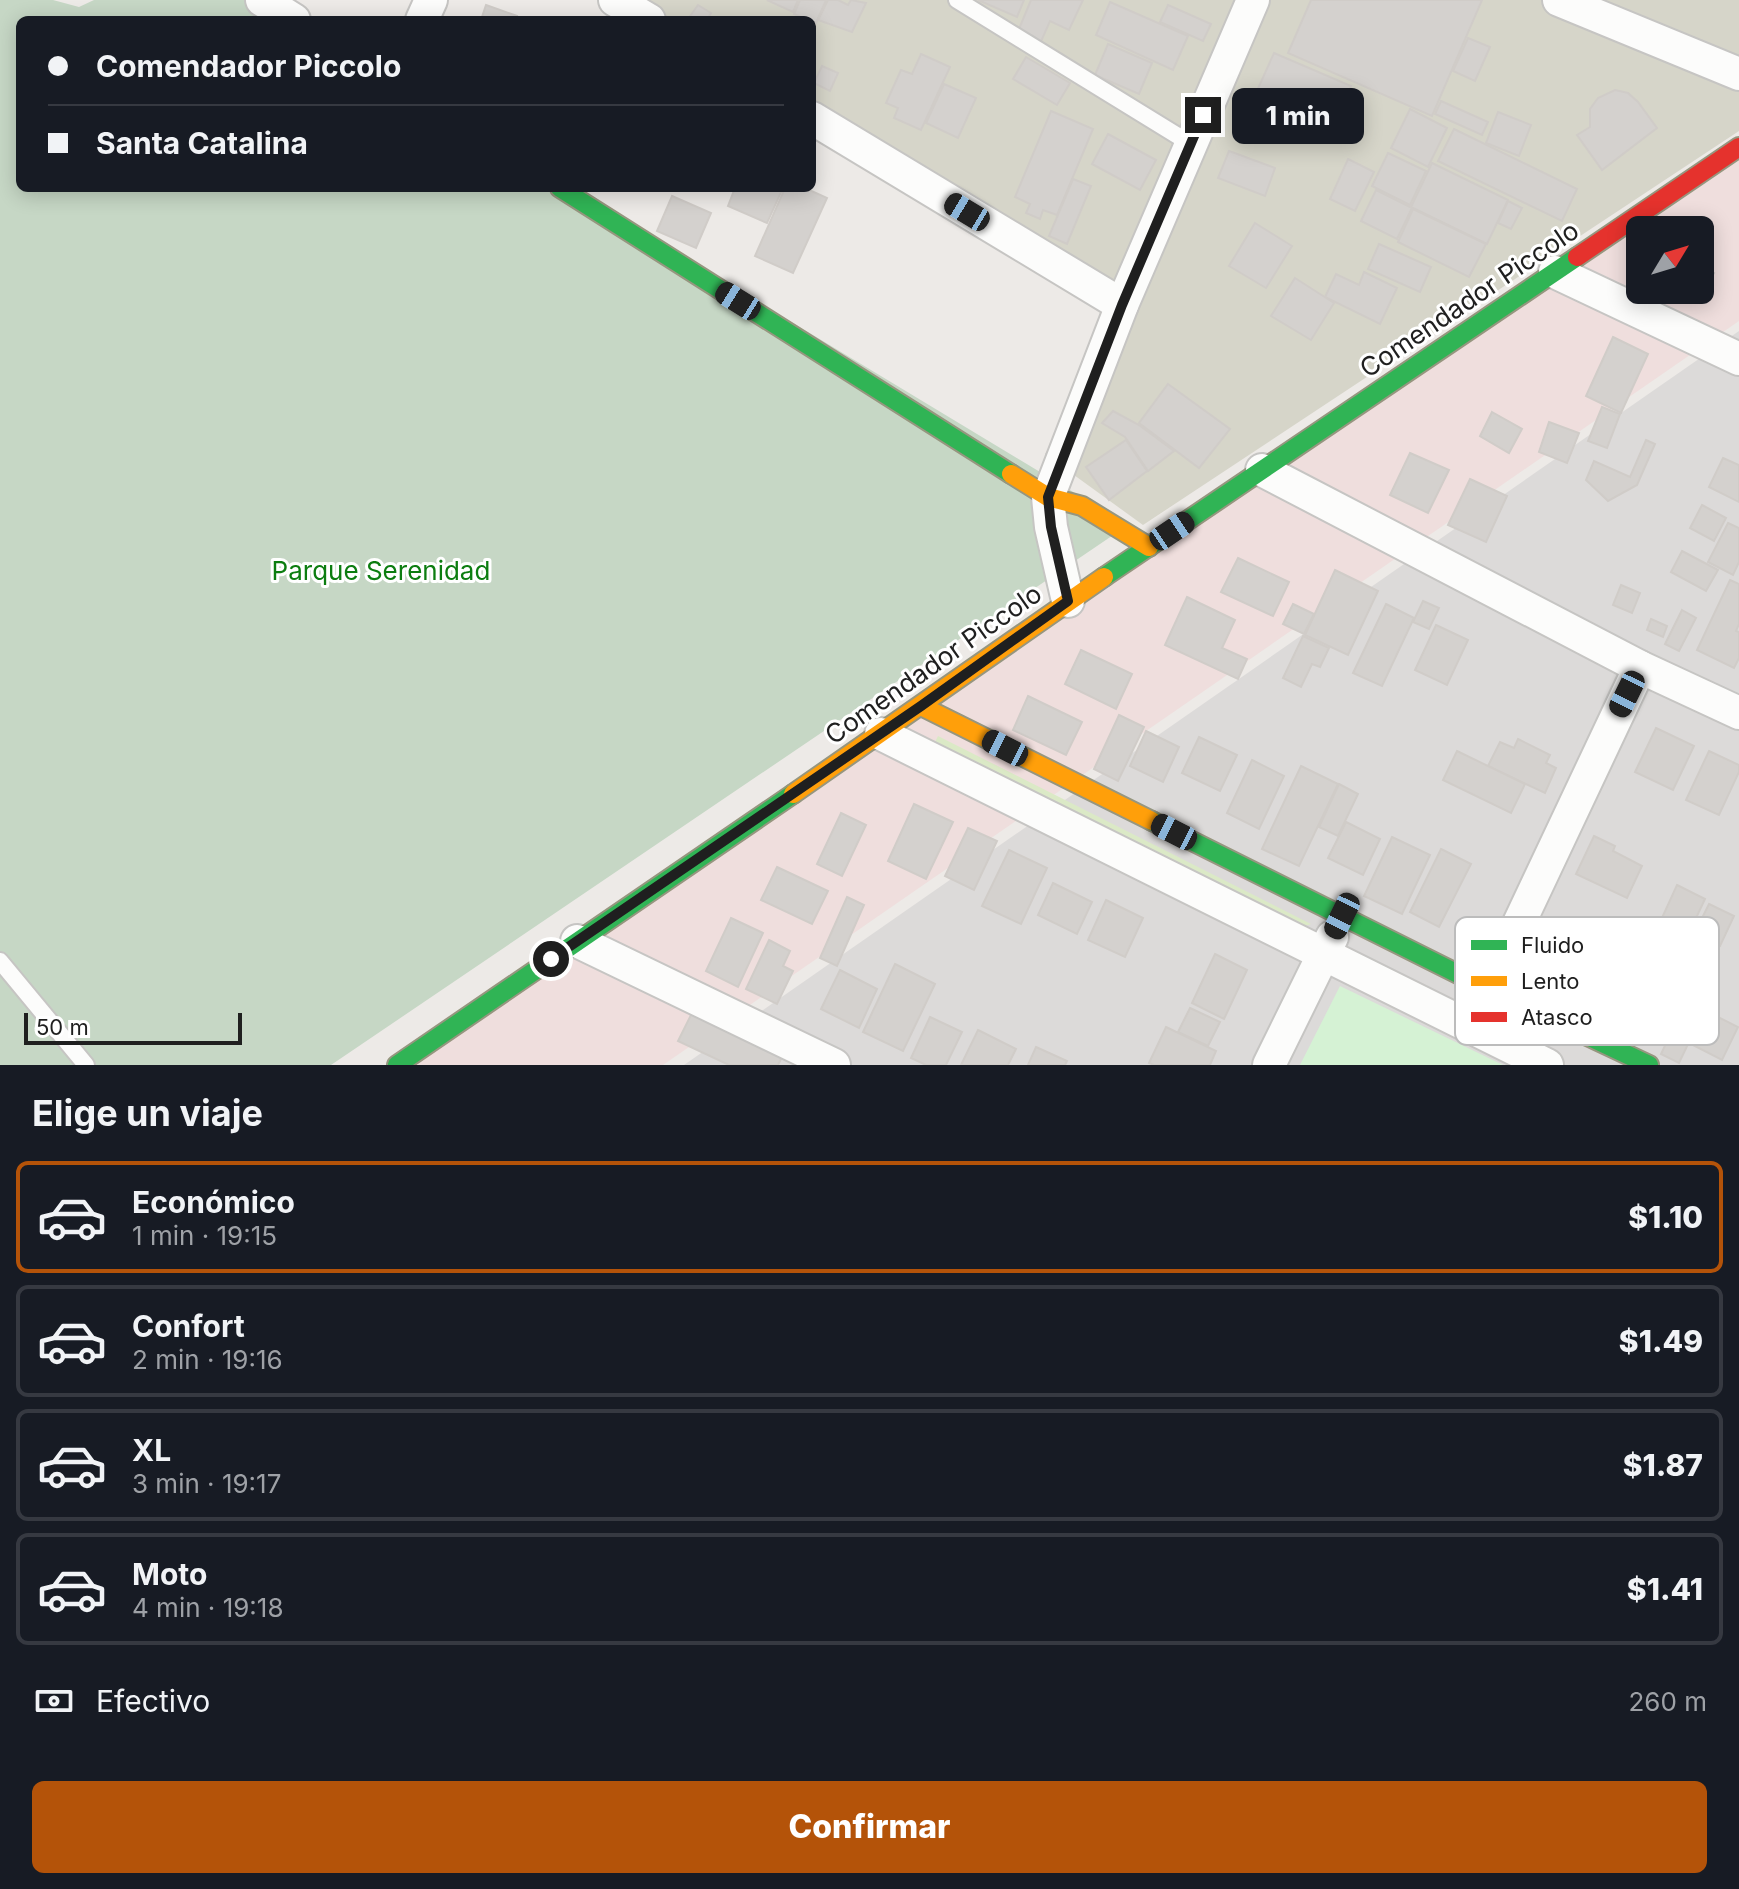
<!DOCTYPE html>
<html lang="es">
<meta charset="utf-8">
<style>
:root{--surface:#171b24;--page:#242831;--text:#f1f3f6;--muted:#9ea1a6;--line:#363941;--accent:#b45309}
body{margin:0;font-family:Inter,sans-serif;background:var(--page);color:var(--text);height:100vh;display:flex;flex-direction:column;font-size:30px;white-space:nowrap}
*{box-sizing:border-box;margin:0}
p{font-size:26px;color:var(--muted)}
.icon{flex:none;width:44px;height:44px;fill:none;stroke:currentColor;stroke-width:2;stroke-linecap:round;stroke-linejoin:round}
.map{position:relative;height:1065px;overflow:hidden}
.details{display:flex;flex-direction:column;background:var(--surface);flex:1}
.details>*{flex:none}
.top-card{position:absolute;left:16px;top:16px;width:800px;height:176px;border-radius:12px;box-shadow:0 4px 20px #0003;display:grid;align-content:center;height:176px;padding:0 32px;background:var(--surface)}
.needle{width:52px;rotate:52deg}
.fabs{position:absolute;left:1626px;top:216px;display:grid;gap:16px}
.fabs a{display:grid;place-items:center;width:88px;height:88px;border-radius:12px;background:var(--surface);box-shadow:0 4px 20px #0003;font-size:40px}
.scale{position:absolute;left:24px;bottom:20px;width:218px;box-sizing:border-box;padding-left:8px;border:4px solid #1f1f1f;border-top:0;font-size:22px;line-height:28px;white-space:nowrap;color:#1f1f1f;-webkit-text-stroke:6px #fff;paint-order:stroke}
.end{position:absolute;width:36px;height:36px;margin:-18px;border:10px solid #1f1f1f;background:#fff;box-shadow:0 0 0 4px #fff}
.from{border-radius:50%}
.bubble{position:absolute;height:56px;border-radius:12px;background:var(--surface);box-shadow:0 4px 20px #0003;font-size:26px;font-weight:800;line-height:56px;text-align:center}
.car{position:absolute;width:24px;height:48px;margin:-24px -12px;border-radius:10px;box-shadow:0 0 6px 2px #0007;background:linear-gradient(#222 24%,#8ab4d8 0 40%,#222 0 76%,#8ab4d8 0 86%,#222 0)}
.top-card b{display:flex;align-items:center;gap:28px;height:76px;font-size:30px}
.top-card b+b{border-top:2px solid var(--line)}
.top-card i{width:20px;height:20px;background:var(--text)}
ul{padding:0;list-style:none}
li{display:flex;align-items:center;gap:24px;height:112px;margin:0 16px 12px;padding:0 16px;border:4px solid var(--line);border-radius:12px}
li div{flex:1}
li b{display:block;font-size:30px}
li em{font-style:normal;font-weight:800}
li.selected{border-color:var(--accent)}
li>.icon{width:72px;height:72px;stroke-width:1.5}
h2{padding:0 32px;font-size:36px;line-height:96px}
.pay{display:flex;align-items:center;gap:20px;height:88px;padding:0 32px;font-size:30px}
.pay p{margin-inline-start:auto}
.cta{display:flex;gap:16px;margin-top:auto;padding:16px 32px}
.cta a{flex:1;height:92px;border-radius:12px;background:var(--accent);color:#fff;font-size:32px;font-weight:800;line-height:92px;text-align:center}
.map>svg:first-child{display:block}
.residential{fill:#dcdad9}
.commercial{fill:#efdedd;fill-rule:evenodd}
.construction{fill:#d6d5c9}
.grass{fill:#dbe9c6}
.cemetery{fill:#c6d7c5}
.park{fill:#d5f2d4}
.building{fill:#d4d1ce;stroke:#d0ccc8;stroke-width:2}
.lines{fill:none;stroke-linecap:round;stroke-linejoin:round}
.lane-casing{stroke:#c6c5c3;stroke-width:20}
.street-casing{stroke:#c6c5c3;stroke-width:36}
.fast-casing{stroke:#96967f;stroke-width:22}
.slow-casing{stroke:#96967f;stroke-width:22}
.jam-casing{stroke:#96967f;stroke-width:22}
.lane{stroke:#fcfcfb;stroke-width:16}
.street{stroke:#fcfcfb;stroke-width:32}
.fast{stroke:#30b455;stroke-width:18}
.slow{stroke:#ff9f0a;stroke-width:18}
.jam{stroke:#e5322d;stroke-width:18}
.route{stroke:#1f1f1f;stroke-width:10}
.labels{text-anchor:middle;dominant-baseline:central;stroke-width:6;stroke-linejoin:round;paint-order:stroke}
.street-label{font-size:26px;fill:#1f1f1f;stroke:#fff}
.park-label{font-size:26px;fill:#0c7d10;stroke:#fff}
.key{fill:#fff;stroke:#bcbcbc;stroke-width:2}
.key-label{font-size:22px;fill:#1f1f1f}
</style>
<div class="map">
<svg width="1739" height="1065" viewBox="0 0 1739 1065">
<rect width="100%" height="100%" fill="#edeae7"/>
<path class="residential" d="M 1739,331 L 1739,1065 L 684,1065 Z"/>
<path class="commercial" d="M 1739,151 L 1739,321 L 663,1065 L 402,1065 ZM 1640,230 L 1700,230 L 1700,290 L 1640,290 Z"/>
<path class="construction" d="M 627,0 L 1739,0 L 1739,131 L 1143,525 L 1045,454 L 1134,316 L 812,117 L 812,20 L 659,20 Z"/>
<path class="grass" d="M 938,736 L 1311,924 L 1305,926 L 938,746 L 935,742 Z"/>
<path class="cemetery" d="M 0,0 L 53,0 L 79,7 L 94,0 L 258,0 L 291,20 L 20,20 L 20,188 L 569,188 L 1128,525 L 331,1065 L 0,1065 Z"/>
<path class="park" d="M 1340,986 L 1503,1065 L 1300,1065 Z"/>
<g class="building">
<path d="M 767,0 L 798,0 L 793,12 Z"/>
<path d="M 800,0 L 826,0 L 816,23 L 794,14 Z"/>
<path d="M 828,0 L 838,0 L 848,5 L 851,0 L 866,3 L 852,32 L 818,20 Z"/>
<path d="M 978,0 L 1024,0 L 1017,17 Z"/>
<path d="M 1031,0 L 1083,0 L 1069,30 L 1050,21 L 1039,46 L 1016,36 Z"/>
<path d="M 1311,0 L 1482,0 L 1432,116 L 1288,53 Z"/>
<path d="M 1110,2 L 1188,36 L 1173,70 L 1096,35 Z"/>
<path d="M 486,5 L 517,16 L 516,20 L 481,20 Z"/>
<path d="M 698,5 L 711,13 L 707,20 L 688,19 Z"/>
<path d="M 1168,5 L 1211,24 L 1203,41 L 1160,22 Z"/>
<path d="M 1468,38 L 1490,47 L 1475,81 L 1453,71 Z"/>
<path d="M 1108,44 L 1152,63 L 1139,94 L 1095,75 Z"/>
<path d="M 1274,53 L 1351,86 L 1334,127 L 1256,93 Z"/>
<path d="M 921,54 L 950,67 L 921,130 L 894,118 L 898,108 L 886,103 L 901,70 L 912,74 Z"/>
<path d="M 1026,57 L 1070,83 L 1057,105 L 1013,79 Z"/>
<path d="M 822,66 L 838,73 L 830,91 L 814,83 Z"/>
<path d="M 944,84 L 976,98 L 958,138 L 926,123 Z"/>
<path d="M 1615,90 L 1628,93 L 1638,102 L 1657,128 L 1602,170 L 1577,135 L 1590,127 L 1590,109 L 1598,98 Z"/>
<path d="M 1441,101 L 1488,122 L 1482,135 L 1435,114 Z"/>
<path d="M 1410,109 L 1447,128 L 1428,167 L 1391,148 Z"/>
<path d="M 1051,111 L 1093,129 L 1057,215 L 1043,210 L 1040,219 L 1026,213 L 1030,204 L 1015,197 Z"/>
<path d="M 1498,112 L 1531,125 L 1519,156 L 1486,143 Z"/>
<path d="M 1454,129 L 1577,189 L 1562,221 L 1438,161 Z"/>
<path d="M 1108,134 L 1156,160 L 1140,190 L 1092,164 Z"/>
<path d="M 1229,151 L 1275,168 L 1265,196 L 1218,178 Z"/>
<path d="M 1388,153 L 1426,171 L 1410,205 L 1372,186 Z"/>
<path d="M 1348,159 L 1374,172 L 1355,211 L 1330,199 Z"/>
<path d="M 1432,163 L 1508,200 L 1487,244 L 1411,207 Z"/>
<path d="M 1073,179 L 1091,186 L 1067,244 L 1049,236 Z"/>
<path d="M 735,188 L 783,188 L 767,223 L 728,206 Z"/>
<path d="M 785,188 L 805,188 L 827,198 L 793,273 L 755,256 Z"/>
<path d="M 1376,190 L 1412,208 L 1397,239 L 1361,221 Z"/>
<path d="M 672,196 L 711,213 L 696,248 L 657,231 Z"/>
<path d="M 1508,201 L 1522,208 L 1511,229 L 1498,223 Z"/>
<path d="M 1413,209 L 1486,244 L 1469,277 L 1398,242 Z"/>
<path d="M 1255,223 L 1292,246 L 1266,288 L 1229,266 Z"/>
<path d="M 1379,244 L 1431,267 L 1420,292 L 1368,269 Z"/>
<path d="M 1700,264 L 1714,273 L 1697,300 L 1682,290 L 1700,290 Z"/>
<path d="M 1364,272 L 1397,288 L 1380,324 L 1325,297 L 1336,274 L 1359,285 Z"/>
<path d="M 1295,278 L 1334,303 L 1311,340 L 1271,316 Z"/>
<path d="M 1613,337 L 1648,354 L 1621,413 L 1586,396 Z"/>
<path d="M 1168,384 L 1230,429 L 1199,468 L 1139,423 Z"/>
<path d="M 1602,407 L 1620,414 L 1607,448 L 1588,441 Z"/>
<path d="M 1113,411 L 1139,425 L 1174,451 L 1148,471 L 1125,437 L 1102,423 Z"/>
<path d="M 1492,412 L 1522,429 L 1509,453 L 1480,436 Z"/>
<path d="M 1549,422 L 1579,433 L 1567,463 L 1539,452 Z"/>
<path d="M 1126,440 L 1147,471 L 1109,500 L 1086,467 Z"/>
<path d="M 1646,440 L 1655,444 L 1637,485 L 1608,501 L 1586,480 L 1594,461 L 1630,477 Z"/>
<path d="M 1410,453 L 1449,470 L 1428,513 L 1390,495 Z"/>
<path d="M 1723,458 L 1739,465 L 1739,502 L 1709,487 Z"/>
<path d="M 1470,479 L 1507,496 L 1486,542 L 1448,525 Z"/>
<path d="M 1702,505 L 1726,518 L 1714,541 L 1690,528 Z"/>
<path d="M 1728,523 L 1739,528 L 1739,562 L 1733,575 L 1708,562 Z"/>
<path d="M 1682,551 L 1718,570 L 1706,591 L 1671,572 Z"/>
<path d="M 1238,558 L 1289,582 L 1273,616 L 1221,592 Z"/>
<path d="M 1335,570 L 1378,591 L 1348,655 L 1305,635 Z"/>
<path d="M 1730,580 L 1739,584 L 1739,624 L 1736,631 L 1739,632 L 1739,658 L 1734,668 L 1697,650 Z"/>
<path d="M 1621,585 L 1640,593 L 1632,613 L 1613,605 Z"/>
<path d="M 1187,597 L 1235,620 L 1222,648 L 1247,659 L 1238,679 L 1165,645 Z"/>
<path d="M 1423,601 L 1439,608 L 1429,629 L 1413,622 Z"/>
<path d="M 1293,604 L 1314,614 L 1304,634 L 1283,624 Z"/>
<path d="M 1386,604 L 1414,618 L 1382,686 L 1353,673 Z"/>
<path d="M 1682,610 L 1696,618 L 1679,651 L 1665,644 Z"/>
<path d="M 1651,619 L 1667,626 L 1663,637 L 1647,630 Z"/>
<path d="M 1436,625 L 1468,640 L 1447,685 L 1415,670 Z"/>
<path d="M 1303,636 L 1329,648 L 1320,667 L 1312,664 L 1301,687 L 1283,678 Z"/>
<path d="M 1081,650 L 1132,674 L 1116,709 L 1065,684 Z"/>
<path d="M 1028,696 L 1082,722 L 1066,755 L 1013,730 Z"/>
<path d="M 1119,715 L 1144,727 L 1118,781 L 1094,769 Z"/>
<path d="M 1656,728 L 1694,746 L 1673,790 L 1635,772 Z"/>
<path d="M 1146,731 L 1179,747 L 1163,782 L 1130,766 Z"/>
<path d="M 1199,737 L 1237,755 L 1220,791 L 1182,773 Z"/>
<path d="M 1518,739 L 1550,755 L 1546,763 L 1556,768 L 1545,793 L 1488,766 L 1500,742 L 1514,748 Z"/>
<path d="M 1457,751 L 1525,784 L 1511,813 L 1443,780 Z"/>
<path d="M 1709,751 L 1739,765 L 1739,772 L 1719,815 L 1686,800 Z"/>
<path d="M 1252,760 L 1284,776 L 1259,829 L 1227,813 Z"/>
<path d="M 1301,766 L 1338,784 L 1299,866 L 1262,849 Z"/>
<path d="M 1339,784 L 1358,794 L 1338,836 L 1319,827 Z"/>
<path d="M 914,804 L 953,822 L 926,879 L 888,861 Z"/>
<path d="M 841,813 L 866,825 L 842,876 L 817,864 Z"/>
<path d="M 1346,822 L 1380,839 L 1363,875 L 1328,858 Z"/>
<path d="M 968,828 L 997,841 L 974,890 L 945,876 Z"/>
<path d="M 1594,836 L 1615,846 L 1613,851 L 1642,866 L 1627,898 L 1576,874 Z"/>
<path d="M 1392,837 L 1430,855 L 1402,914 L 1364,896 Z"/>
<path d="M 1441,849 L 1471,864 L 1439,927 L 1410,912 Z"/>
<path d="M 1009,850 L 1047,868 L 1021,924 L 982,906 Z"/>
<path d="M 777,867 L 828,891 L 812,924 L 761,900 Z"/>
<path d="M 1053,883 L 1092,902 L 1077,934 L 1038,915 Z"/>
<path d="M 1677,885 L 1705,899 L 1689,933 L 1661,920 Z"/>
<path d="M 847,897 L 864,905 L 837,966 L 820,958 Z"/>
<path d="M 1106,900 L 1143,918 L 1125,957 L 1088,940 Z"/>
<path d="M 1709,904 L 1734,916 L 1720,946 L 1694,934 Z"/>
<path d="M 731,918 L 763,933 L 738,987 L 706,971 Z"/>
<path d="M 769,940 L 790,951 L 783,966 L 793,971 L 777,1004 L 746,989 Z"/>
<path d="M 1215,954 L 1247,970 L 1224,1019 L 1192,1003 Z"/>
<path d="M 895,964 L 935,984 L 903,1051 L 863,1032 Z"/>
<path d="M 840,970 L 877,989 L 859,1028 L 821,1009 Z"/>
<path d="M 1693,987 L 1711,996 L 1679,1063 L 1661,1054 Z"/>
<path d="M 1190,1008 L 1220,1022 L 1208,1046 L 1178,1032 Z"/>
<path d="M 1706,1011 L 1738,1027 L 1722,1060 L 1691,1044 Z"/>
<path d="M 692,1013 L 782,1057 L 778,1065 L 729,1065 L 678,1041 Z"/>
<path d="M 930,1017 L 962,1032 L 946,1065 L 926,1065 L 911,1058 Z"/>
<path d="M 1166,1027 L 1216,1051 L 1210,1065 L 1154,1065 L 1149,1063 Z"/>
<path d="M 978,1030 L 1016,1049 L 1008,1065 L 961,1065 Z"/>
<path d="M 1036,1047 L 1067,1061 L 1065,1065 L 1028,1065 Z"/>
</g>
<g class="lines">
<defs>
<g id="lane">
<path d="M 957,0 L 1191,144"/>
<path d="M 0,961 L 86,1065"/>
</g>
<g id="street">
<path d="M 262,0 L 294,20"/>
<path d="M 615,0 L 649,20"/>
<path d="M 1559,0 L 1739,74"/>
<path d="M 422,20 L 431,0"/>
<path d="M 812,118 L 1122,305"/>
<path d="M 1555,272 L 1739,359"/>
<path d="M 1262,470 L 1640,667 L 1739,713"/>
<path d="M 1068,601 L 1051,527 L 1048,497 L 1122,305 L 1253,0"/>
<path d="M 881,734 L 1547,1065"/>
<path d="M 577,941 L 834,1065"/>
<path d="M 1479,1008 L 1640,667"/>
<path d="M 1269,1065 L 1332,937"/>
</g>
<g id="fast">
<path d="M 560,188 L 1011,474"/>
<path d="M 1104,577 L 1577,257"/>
<path d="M 1152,821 L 1488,989 L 1649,1065"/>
<path d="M 397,1065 L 793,794"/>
</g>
<g id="slow">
<path d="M 1011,474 L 1048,497 L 1082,506 L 1149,547"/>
<path d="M 921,706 L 1152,821"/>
<path d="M 793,794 L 1104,577"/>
</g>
<path id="jam" d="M 1577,257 L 1739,147"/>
</defs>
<use href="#lane" class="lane-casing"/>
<use href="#street" class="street-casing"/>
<use href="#fast" class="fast-casing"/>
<use href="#slow" class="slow-casing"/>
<use href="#jam" class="jam-casing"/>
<use href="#lane" class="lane"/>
<use href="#street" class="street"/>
<use href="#fast" class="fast"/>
<use href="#slow" class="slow"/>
<use href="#jam" class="jam"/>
</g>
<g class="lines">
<path class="route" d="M 551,959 L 921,706 L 1068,601 L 1051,527 L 1048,497 L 1122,305 L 1203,115"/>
</g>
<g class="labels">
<g class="street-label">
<text transform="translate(1469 299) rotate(-34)">Comendador Piccolo</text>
<text transform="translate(933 664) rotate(-35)">Comendador Piccolo</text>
</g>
<g class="park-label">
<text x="381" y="570">Parque Serenidad</text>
</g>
</g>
<rect x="1455" y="917" width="264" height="128" rx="12" class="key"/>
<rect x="1471" y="940" width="36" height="10" fill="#30b455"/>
<rect x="1471" y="976" width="36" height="10" fill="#ff9f0a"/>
<rect x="1471" y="1012" width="36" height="10" fill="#e5322d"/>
<g class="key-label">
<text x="1521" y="953">Fluido</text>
<text x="1521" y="989">Lento</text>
<text x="1521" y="1025">Atasco</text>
</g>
</svg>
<div class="fabs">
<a><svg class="needle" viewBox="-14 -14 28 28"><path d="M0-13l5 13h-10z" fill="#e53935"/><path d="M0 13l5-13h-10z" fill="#9ea1a6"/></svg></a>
</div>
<div class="scale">50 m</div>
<i class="end from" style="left:551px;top:959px"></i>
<i class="end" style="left:1203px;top:115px"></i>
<div class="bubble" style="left:1232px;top:88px;width:132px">1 min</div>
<i class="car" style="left:967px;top:212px;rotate:301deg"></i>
<i class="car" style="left:738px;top:301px;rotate:302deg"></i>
<i class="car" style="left:1172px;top:531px;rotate:56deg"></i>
<i class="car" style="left:1627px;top:694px;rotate:206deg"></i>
<i class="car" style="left:1005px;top:748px;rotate:297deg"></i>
<i class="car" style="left:1174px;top:832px;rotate:297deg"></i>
<i class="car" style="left:1342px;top:916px;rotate:206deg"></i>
<div class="top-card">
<b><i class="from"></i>Comendador Piccolo</b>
<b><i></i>Santa Catalina</b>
</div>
</div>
<section class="details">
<h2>Elige un viaje</h2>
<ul>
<li class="selected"><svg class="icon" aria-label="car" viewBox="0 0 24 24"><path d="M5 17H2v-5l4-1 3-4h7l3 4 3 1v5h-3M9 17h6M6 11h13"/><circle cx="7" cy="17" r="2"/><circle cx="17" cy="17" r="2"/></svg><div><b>Económico</b><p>1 min · 19:15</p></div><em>$1.10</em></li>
<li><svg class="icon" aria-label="car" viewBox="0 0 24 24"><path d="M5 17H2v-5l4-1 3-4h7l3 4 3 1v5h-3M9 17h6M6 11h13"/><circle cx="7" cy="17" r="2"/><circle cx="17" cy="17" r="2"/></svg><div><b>Confort</b><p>2 min · 19:16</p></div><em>$1.49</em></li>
<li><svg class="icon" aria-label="car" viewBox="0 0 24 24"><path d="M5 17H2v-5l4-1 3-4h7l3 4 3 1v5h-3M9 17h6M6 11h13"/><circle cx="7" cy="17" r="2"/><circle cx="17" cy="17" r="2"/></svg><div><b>XL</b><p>3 min · 19:17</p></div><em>$1.87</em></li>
<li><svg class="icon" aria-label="car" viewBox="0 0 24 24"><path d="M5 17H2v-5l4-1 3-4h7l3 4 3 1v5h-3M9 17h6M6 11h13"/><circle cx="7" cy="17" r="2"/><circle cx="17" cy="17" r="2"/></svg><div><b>Moto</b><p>4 min · 19:18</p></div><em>$1.41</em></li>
</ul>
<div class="pay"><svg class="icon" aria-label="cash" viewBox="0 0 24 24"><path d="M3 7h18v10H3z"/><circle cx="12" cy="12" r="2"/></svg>Efectivo<p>260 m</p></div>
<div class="cta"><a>Confirmar</a></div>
</section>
